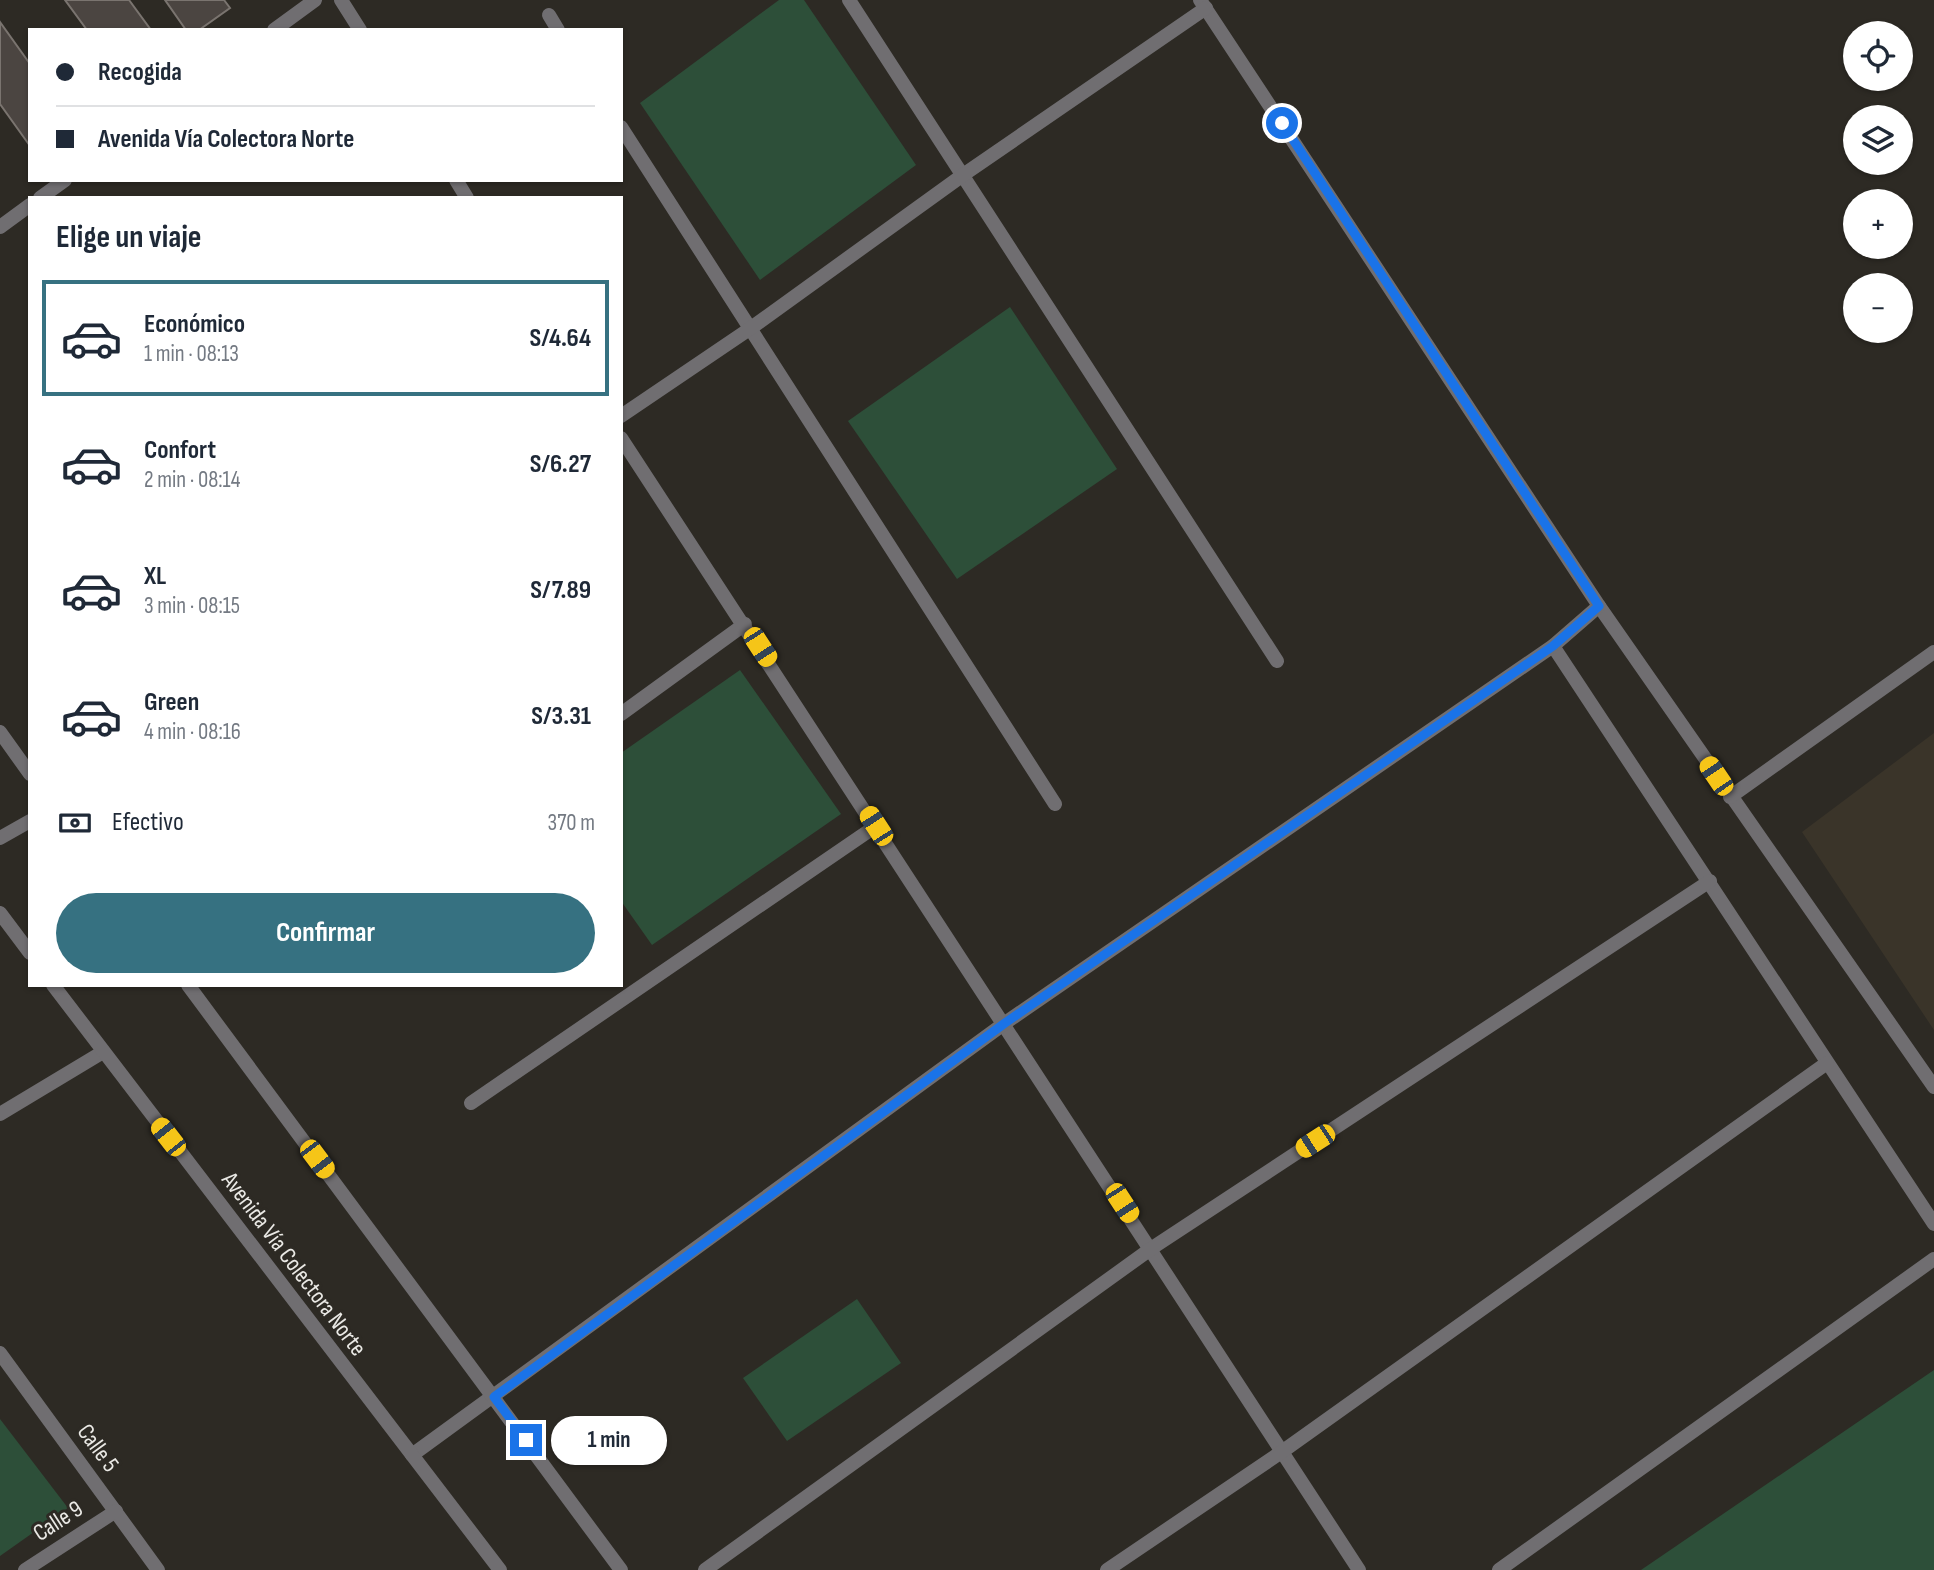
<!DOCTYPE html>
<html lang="es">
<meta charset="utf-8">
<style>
:root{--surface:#fff;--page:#f6f6f7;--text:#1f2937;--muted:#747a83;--line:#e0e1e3;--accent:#367181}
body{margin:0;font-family:"Sofia Sans Condensed",sans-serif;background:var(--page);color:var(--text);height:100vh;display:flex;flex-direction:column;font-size:26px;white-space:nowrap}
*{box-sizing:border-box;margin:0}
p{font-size:23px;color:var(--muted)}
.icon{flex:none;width:38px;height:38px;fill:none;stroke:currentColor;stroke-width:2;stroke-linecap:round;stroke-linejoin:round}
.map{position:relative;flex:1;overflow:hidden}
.drawer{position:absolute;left:28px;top:196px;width:595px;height:791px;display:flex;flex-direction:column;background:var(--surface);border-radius:0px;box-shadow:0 2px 5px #0004}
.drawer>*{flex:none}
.banner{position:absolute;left:28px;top:28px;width:595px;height:154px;border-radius:0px;box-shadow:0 2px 5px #0004;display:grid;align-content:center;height:154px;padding:0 28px;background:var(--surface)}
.buttons{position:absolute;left:1843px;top:21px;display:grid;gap:14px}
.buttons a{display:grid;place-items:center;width:70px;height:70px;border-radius:50%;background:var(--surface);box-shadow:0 2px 5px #0004;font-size:35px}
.end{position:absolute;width:32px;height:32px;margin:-16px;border:9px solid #1a73e8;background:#fff;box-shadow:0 0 0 4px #fff}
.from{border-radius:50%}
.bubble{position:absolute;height:49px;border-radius:24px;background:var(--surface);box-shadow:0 2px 5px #0004;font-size:23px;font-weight:700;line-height:49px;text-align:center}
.car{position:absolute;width:21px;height:42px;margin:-21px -10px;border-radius:9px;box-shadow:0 0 5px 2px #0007;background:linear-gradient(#f5c518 24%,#345 0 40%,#f5c518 0 76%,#345 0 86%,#f5c518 0)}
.banner b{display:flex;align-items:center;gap:24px;height:66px;font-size:26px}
.banner b+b{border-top:2px solid var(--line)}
.banner i{width:18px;height:18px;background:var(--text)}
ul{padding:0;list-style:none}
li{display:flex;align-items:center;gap:21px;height:116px;margin:0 14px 10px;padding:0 14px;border:4px solid transparent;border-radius:0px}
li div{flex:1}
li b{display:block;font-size:26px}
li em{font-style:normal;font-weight:700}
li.selected{border-color:var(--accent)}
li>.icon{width:63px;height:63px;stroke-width:1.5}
h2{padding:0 28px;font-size:32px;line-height:84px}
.pay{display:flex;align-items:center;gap:18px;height:77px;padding:0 28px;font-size:26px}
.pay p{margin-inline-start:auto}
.button{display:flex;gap:14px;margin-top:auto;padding:14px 28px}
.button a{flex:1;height:80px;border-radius:42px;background:var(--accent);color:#fff;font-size:28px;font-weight:700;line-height:80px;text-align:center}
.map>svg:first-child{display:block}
.built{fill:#3a3429}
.green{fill:#2d4f39}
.building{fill:#4b4541;stroke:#7a746f;stroke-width:2}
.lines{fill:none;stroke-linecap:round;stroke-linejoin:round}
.minor{stroke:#706e71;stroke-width:14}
.tertiary{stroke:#706e71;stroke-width:14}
.route{stroke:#1a73e8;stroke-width:9}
.labels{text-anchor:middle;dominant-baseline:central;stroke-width:6;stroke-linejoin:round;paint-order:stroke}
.street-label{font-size:24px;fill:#eae9e5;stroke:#2d2a24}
</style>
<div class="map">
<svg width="1934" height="1570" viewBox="0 0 1934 1570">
<rect width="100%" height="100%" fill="#2d2a24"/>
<path class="built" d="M 1934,733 L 1934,1030 L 1802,832 Z"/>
<g class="green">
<path d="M 779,0 L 804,0 L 916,165 L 760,280 L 640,103 Z"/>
<path d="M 1010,307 L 1117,469 L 957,579 L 848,421 Z"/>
<path d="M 740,670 L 841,814 L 652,945 L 621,901 L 621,753 Z"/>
<path d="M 857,1299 L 901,1363 L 787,1441 L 743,1378 Z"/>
<path d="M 1934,1370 L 1934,1570 L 1641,1570 Z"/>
<path d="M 0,1419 L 68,1508 L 0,1556 Z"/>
</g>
<g class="building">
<path d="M 65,0 L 129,0 L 151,30 L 87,30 Z"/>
<path d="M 165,0 L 224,0 L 230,8 L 199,30 L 186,30 Z"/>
<path d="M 0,22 L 30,64 L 30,146 L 0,104 Z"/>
</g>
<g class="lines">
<g class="minor">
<path d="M 341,0 L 360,30"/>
<path d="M 849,0 L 1277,661"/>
<path d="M 1200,0 L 1599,606 L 1934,1087"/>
<path d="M 549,15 L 558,30"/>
<path d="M 274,30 L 315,0"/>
<path d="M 621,127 L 1055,804"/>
<path d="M 456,180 L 467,198"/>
<path d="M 40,198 L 65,180"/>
<path d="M 0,227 L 30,205"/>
<path d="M 621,416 L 751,328 L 963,175 L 1206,8"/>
<path d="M 621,438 L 1359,1570"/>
<path d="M 1553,646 L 1934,1224"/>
<path d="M 621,714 L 745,624"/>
<path d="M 1730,797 L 1934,652"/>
<path d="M 471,1103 L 876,826"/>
<path d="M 0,1114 L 103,1052"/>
<path d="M 0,1353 L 158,1570"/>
<path d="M 412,1455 L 1005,1023 L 1553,646 L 1599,606"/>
<path d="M 25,1570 L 116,1511"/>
<path d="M 705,1570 L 1152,1248 L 1710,881"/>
<path d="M 1107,1570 L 1283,1451 L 1827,1063"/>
<path d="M 1499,1570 L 1934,1259"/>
</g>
<g class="tertiary">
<path d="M 0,732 L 30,774"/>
<path d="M 0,838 L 30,821"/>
<path d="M 0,913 L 30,953"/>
<path d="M 53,985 L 500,1570"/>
<path d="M 188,985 L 621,1570"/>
</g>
</g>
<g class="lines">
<path class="route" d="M 526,1440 L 494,1397 L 1005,1023 L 1553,646 L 1599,606 L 1282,123"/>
</g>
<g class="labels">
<g class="street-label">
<text transform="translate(294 1264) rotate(53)">Avenida Vía Colectora Norte</text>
<text transform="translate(98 1448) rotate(54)">Calle 5</text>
<text transform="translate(58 1521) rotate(-33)">Calle 9</text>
</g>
</g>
</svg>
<div class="buttons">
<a><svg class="icon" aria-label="locate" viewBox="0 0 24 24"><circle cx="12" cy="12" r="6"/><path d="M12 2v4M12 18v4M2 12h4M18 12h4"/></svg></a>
<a><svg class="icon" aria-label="layers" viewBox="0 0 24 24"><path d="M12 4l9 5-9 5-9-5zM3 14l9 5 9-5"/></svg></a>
<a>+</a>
<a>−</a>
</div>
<i class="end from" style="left:1282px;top:123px"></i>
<i class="end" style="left:526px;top:1440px"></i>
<div class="bubble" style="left:551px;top:1416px;width:116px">1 min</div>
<i class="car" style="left:760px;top:647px;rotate:147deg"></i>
<i class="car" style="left:1716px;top:776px;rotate:326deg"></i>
<i class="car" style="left:876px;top:826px;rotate:327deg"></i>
<i class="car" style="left:168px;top:1137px;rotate:322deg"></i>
<i class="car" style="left:1315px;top:1141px;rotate:237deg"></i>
<i class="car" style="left:317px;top:1159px;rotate:143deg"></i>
<i class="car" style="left:1122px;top:1203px;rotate:147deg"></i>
<div class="banner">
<b><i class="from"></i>Recogida</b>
<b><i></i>Avenida Vía Colectora Norte</b>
</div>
<section class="drawer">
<h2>Elige un viaje</h2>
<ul>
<li class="selected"><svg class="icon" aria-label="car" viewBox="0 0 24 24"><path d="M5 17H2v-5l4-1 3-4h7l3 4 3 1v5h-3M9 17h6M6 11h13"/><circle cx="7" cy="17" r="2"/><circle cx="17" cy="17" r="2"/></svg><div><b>Económico</b><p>1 min · 08:13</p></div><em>S/4.64</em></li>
<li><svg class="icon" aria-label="car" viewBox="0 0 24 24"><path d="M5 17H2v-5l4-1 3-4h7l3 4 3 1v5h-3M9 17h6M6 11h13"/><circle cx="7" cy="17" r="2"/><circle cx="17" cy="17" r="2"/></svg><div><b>Confort</b><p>2 min · 08:14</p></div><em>S/6.27</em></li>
<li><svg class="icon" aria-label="car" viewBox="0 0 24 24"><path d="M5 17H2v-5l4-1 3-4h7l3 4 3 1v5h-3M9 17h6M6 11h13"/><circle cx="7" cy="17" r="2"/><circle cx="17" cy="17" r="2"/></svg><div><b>XL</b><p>3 min · 08:15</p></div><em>S/7.89</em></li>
<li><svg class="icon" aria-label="car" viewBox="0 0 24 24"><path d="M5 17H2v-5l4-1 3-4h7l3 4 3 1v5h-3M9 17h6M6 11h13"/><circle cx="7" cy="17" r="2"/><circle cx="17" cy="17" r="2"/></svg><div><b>Green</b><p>4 min · 08:16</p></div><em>S/3.31</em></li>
</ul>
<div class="pay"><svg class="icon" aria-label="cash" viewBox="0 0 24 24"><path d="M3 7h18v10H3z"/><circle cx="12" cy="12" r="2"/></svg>Efectivo<p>370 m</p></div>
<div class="button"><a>Confirmar</a></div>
</section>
</div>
